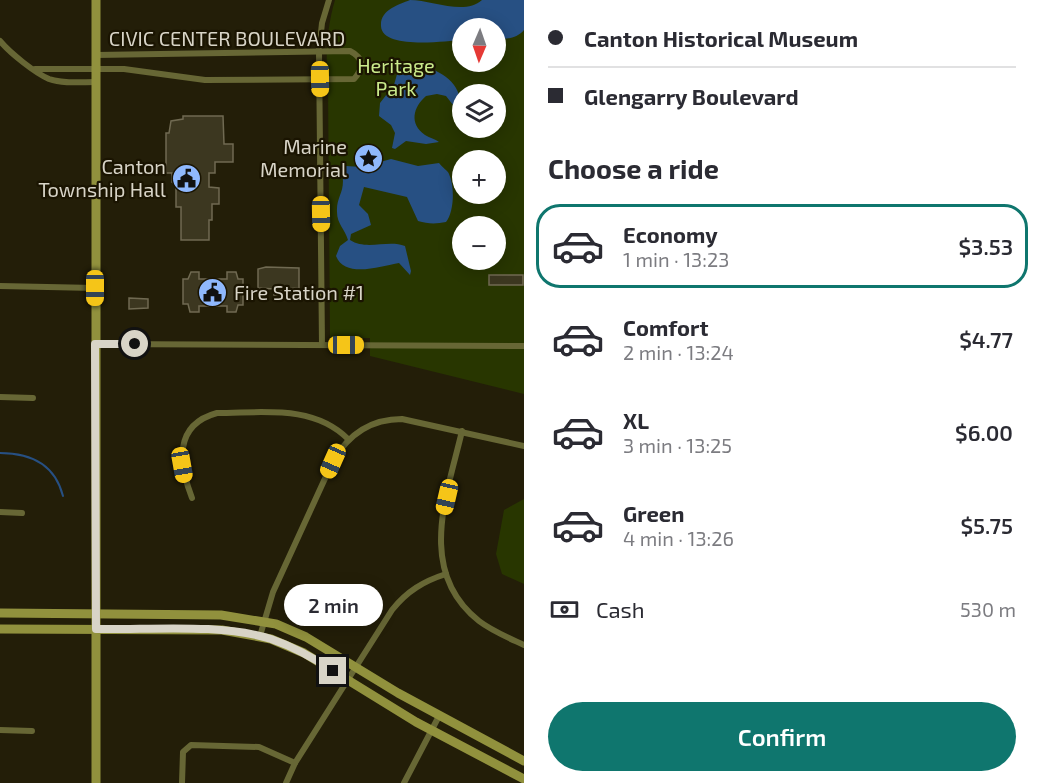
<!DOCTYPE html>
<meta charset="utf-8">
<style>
:root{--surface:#fff;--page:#f2f2f3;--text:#2b2b33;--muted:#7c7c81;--line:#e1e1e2;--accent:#0f766e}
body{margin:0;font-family:"Exo 2",sans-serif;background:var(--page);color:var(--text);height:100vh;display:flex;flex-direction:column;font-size:22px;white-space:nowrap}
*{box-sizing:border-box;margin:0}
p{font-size:20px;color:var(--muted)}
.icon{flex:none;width:33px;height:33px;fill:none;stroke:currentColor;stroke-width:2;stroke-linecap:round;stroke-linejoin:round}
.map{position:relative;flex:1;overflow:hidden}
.panel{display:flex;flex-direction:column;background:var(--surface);width:516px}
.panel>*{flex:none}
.hud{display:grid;align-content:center;height:132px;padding:0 24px;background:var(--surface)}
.needle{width:39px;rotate:182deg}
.controls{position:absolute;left:452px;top:18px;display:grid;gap:12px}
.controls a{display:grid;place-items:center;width:54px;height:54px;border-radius:50%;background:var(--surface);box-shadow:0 3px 15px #0003;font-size:30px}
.end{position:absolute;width:27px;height:27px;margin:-14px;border:8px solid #d8d4c7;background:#111;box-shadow:0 0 0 3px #111}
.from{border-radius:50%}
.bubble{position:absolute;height:42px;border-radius:21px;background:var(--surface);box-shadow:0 3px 15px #0003;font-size:20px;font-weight:600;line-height:42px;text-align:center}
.car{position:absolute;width:18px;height:36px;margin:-18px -9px;border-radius:8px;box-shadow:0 0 4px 2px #0007;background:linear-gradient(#f5c518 24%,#345 0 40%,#f5c518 0 76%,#345 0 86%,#f5c518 0)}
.hud b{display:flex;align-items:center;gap:21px;height:57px;font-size:22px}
.hud b+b{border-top:2px solid var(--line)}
.hud i{width:15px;height:15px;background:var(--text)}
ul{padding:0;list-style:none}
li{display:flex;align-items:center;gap:18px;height:84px;margin:0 12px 9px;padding:0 12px;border:3px solid transparent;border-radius:24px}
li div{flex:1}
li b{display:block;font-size:22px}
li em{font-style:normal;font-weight:600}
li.active{border-color:var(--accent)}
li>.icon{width:54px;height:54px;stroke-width:1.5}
h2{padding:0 24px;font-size:27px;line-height:72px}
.pay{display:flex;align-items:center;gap:15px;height:66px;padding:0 24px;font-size:22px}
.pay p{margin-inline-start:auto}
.action{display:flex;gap:12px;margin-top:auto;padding:12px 24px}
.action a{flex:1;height:69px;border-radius:36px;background:var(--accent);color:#fff;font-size:24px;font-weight:600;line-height:69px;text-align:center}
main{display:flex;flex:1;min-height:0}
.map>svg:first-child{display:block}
.green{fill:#283600;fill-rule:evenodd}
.water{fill:#275083}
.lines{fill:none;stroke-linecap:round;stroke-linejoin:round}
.stream{stroke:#275083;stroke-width:2}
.building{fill:#3c3720;stroke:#706a52;stroke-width:1.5}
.street{stroke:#676735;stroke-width:6}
.secondary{stroke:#91913d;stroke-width:9}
.route{stroke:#d8d4c7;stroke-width:8}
.labels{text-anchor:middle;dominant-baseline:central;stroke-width:4.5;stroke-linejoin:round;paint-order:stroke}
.street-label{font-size:20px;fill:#d8d4c7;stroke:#1a1401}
.park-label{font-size:20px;fill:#caea8b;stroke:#1a1401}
.poi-label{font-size:20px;fill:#d8d4c7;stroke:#1a1401;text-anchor:end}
</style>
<main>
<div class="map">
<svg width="524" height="783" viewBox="0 0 524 783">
<rect width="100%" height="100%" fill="#231e08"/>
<g class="green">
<path d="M 335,0 L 524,0 L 524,394 L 370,356 L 370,338 L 330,338 L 328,85 C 325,56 327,27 335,0 ZM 462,28 L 495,28 L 495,62 L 462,62 ZM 462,94 L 495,94 L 495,128 L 462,128 ZM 462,160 L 495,160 L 495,194 L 462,194 ZM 462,226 L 495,226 L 495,260 L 462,260 Z"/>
<path d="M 524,499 L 524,584 L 502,574 L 496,554 L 504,510 Z"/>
</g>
<g class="water">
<path d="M 410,0 C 431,0 465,16 482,0 L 524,0 L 524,30 C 516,39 507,39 495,39 L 495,28 L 462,28 L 462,40 C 445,41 382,50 381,26 C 380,10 398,5 410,0 Z"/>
<path d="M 419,65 C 440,70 463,83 460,108 L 457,110 L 446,96 L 437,94 L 426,96 C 413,107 409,124 425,135 C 430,138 435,139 439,142 L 426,144 L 406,141 L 395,149 L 392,148 L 395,133 L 391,125 L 379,116 L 380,103 L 394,85 L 399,67 Z"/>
<path d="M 391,159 L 418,166 L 439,163 C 442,167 448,171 449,174 C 455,187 454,212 446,222 C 436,224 428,224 418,221 L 407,197 L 364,187 L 359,205 L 368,214 L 371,225 L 351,234 L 350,240 C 367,251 388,239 405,246 L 411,271 L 410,275 L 399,263 C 381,266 345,279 336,256 L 340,246 L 348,240 C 345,229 337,224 337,212 C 336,196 346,192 342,173 L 346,166 L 362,167 Z"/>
</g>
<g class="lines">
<path class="stream" d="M 0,453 C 31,453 55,465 63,496"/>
</g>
<g class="building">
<path d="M 183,116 L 223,116 L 224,144 L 233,144 L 233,162 L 215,162 L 215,173 L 209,173 L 209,187 L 219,188 L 219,204 L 212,204 L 212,220 L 209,220 L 209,240 L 181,240 L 181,207 L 176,207 L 176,185 L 172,182 L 172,173 L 166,173 L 166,133 L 169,133 L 171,121 L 183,119 Z"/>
<path d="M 266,267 L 299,268 L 299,288 L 286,289 L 286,295 L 274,295 L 274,289 L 258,288 L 258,269 Z"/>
<path d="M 191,272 L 199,272 L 199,279 L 227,279 L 227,272 L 236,272 L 238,279 L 243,279 L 243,305 L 238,305 L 236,312 L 227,312 L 227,306 L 199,306 L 199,312 L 190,312 L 188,304 L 183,304 L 183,279 L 188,279 Z"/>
<rect x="489" y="275" width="34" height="10"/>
<path d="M 129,298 L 148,299 L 148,308 L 129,309 Z"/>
</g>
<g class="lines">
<g class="street">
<path d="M 0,41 C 10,53 35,73 49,79 C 63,84 81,82 96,82"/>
<path d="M 35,69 L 124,69 L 205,80 L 354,79 C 364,68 364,58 350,51 L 96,55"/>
<path d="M 0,286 L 95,288"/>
<path d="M 95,344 L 524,346"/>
<path d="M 322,345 L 319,51 L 322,23 L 329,0"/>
<path d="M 0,397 L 33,398"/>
<path d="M 462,431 C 447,495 416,571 479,621 C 492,631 509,638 524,645"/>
<path d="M 192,498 C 179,464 173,425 217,413 C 262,413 313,404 348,439"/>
<path d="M 0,512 L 22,513"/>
<path d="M 260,636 L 273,592 L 333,461 C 348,435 371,419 402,419 L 524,446"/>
<path d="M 0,730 L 32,731"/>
<path d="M 182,783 L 183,752 L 191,745 L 259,747 L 295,763"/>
<path d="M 286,783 L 295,763 L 392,610 C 407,591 424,581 446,574"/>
<path d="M 404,783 L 439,716"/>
</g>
<g class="secondary">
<path d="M 0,613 L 221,615 L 276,624 L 306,637 L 398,693 L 524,761"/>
<path d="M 0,629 L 222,630 L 271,639 L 304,653 L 416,722 L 524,779"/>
<path d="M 96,783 L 96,0"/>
</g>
</g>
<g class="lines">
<path class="route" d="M 135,344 L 95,344 L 96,629 C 150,630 221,623 271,639 C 294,647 314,658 333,671"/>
</g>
<defs>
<symbol id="sight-disc" viewBox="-11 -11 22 22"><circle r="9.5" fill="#8fb8fd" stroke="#1a1401"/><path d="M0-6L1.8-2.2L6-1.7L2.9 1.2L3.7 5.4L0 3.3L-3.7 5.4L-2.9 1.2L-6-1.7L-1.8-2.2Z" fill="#111"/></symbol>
<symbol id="civic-disc" viewBox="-11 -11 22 22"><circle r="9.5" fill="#8fb8fd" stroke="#1a1401"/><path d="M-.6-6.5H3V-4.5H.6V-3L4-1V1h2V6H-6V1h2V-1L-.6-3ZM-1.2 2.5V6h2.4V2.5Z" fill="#111"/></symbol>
</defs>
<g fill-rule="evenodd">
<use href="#sight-disc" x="352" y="142" width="33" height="33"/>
<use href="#civic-disc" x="170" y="162" width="33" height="33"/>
<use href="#civic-disc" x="196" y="276" width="33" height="33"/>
</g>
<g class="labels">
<g class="street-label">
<text x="227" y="38">CIVIC CENTER BOULEVARD</text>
</g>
<g class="park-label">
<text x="396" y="65">Heritage<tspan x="396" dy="23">Park</tspan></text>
</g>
<g class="poi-label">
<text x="347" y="146">Marine<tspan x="347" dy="23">Memorial</tspan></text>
<text x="166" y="166">Canton<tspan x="166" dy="23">Township Hall</tspan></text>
<text x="234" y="292" text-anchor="start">Fire Station #1</text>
</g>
</g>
</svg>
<div class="controls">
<a><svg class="needle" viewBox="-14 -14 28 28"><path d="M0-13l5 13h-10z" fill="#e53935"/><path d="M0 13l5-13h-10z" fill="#7c7c81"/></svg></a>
<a><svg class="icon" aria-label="layers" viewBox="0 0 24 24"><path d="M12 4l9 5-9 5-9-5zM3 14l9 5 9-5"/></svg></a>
<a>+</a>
<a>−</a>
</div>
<i class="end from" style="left:135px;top:344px"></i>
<i class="end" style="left:333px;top:671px"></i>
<div class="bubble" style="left:284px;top:584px;width:99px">2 min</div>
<i class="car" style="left:320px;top:79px;rotate:179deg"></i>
<i class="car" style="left:321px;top:214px;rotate:179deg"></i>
<i class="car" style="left:95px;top:288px;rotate:180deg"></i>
<i class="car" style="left:346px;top:345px;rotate:90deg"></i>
<i class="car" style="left:333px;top:461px;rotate:204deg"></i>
<i class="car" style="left:182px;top:465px;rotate:170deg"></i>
<i class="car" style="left:447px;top:497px;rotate:193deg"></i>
</div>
<section class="panel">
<div class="hud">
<b><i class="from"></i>Canton Historical Museum</b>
<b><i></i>Glengarry Boulevard</b>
</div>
<h2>Choose a ride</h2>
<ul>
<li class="active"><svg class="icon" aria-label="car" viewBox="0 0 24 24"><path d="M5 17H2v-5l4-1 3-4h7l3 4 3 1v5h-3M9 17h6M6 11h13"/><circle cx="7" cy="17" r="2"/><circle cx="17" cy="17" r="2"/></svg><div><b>Economy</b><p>1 min · 13:23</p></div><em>$3.53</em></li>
<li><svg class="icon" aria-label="car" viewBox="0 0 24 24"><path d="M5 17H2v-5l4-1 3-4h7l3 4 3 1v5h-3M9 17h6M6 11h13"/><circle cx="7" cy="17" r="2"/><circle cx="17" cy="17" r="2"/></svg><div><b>Comfort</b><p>2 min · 13:24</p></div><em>$4.77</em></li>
<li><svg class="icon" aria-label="car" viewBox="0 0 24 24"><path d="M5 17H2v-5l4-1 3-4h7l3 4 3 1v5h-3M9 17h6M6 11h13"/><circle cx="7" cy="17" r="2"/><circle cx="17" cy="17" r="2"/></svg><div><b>XL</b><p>3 min · 13:25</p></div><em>$6.00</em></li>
<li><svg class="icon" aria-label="car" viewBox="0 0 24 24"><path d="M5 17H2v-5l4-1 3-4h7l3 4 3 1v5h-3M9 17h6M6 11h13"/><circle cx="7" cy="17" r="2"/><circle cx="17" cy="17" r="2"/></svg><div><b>Green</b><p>4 min · 13:26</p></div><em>$5.75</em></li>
</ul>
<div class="pay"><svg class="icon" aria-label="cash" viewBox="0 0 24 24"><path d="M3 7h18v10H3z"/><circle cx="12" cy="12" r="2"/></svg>Cash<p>530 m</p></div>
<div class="action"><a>Confirm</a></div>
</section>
</main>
